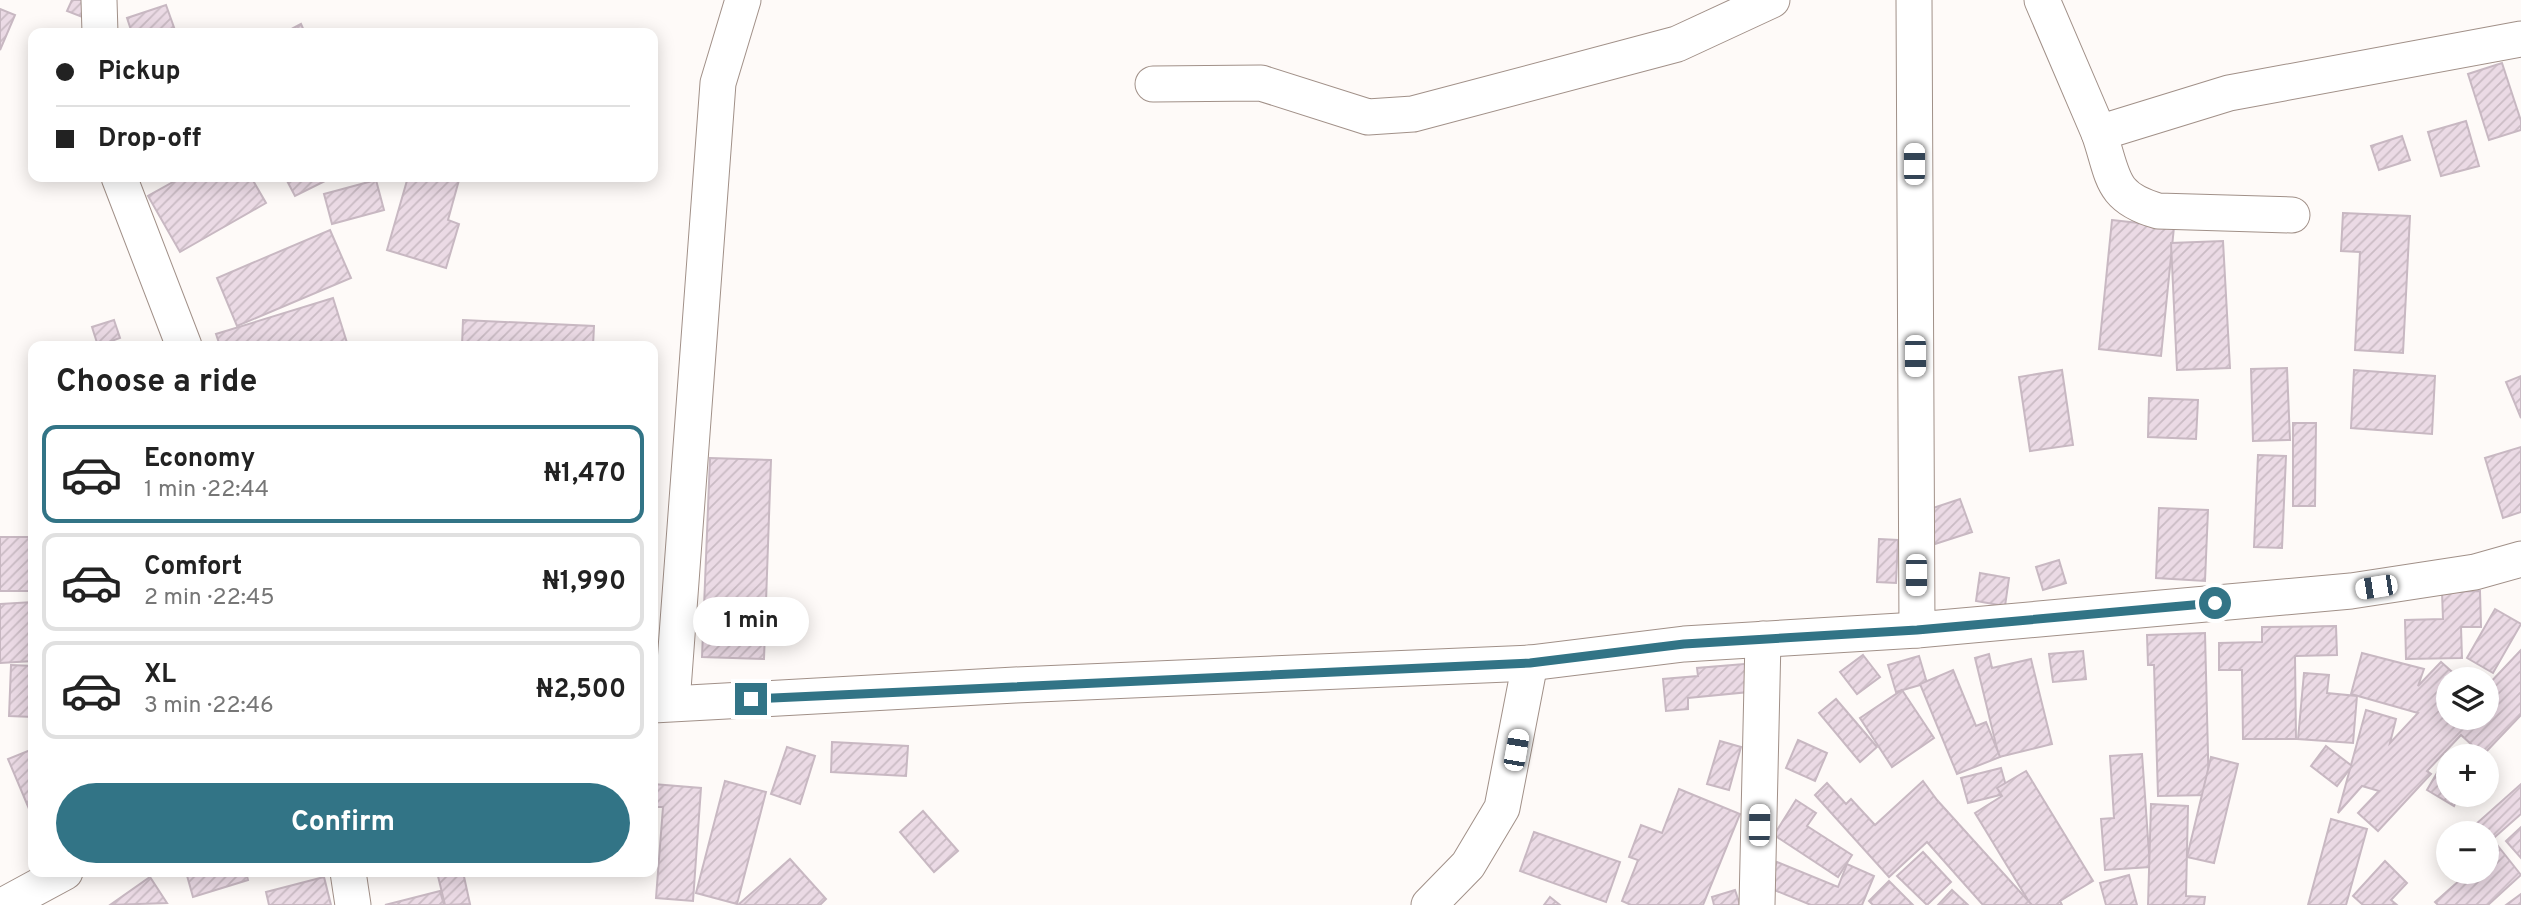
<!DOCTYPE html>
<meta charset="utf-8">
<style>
:root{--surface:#fff;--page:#f2f2f2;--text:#222;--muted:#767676;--line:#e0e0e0;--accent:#327486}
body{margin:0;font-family:Overpass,sans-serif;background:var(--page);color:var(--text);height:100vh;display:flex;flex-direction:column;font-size:26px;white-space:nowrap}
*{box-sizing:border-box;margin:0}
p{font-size:23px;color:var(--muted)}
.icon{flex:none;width:38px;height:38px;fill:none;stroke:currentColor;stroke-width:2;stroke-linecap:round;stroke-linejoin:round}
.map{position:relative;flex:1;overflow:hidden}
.details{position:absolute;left:28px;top:341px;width:630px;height:536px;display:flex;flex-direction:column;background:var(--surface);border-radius:14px;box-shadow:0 4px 18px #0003}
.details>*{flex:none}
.guide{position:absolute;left:28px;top:28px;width:630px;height:154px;border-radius:14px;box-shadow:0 4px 18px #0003;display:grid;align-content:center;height:154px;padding:0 28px;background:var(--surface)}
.tools{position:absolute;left:2436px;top:667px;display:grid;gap:14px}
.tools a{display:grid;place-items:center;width:63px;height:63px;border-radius:50%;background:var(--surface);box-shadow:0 4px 18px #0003;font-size:35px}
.end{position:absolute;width:32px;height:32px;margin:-16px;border:9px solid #327486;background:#fff;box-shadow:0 0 0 4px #fff}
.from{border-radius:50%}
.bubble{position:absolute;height:49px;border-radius:24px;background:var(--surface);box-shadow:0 4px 18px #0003;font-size:23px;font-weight:700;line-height:49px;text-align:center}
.car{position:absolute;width:21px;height:42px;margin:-21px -10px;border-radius:9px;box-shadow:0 0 5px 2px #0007;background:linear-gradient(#fff 24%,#345 0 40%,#fff 0 76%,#345 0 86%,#fff 0)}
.guide b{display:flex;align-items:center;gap:24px;height:66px;font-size:26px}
.guide b+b{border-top:2px solid var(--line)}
.guide i{width:18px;height:18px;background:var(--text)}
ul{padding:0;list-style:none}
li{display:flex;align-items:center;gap:21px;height:98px;margin:0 14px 10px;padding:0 14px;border:4px solid var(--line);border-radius:14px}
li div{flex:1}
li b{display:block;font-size:26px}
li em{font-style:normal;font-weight:700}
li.current{border-color:var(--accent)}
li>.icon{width:63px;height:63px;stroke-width:1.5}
h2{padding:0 28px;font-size:32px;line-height:84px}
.primary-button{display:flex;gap:14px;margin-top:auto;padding:14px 28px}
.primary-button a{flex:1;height:80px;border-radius:42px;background:var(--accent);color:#fff;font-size:28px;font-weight:700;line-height:80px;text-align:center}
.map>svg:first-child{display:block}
.building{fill:url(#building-hatch);stroke:#c8b8c2;stroke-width:2}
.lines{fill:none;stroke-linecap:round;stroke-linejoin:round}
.minor-casing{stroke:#a19088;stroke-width:37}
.minor{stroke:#fff;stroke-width:35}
.route{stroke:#327486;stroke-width:9}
</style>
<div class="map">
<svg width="2521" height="905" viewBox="0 0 2521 905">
<defs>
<pattern id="building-hatch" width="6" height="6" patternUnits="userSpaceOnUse" patternTransform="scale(1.75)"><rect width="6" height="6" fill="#ebdae5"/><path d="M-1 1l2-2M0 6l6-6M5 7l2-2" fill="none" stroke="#cabbc4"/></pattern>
</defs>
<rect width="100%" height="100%" fill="#fefaf8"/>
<g class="building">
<path d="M 72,0 L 98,0 L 90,20 L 67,11 Z"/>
<path d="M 166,5 L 176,33 L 132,33 L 127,18 Z"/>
<path d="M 0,9 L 15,15 L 0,50 Z"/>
<path d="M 301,24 L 305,33 L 284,33 Z"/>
<path d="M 2502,63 L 2521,121 L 2521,130 L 2489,140 L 2468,74 Z"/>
<path d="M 2466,121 L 2479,166 L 2441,176 L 2428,132 Z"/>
<path d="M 2402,136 L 2410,160 L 2379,170 L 2371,146 Z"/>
<path d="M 182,177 L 251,177 L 266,203 L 180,252 L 148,196 Z"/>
<path d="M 285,177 L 328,177 L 329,179 L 295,196 Z"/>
<path d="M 408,177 L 447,177 L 459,180 L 448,220 L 459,224 L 446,268 L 387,250 Z"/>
<path d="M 376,180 L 384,210 L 332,224 L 324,194 Z"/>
<path d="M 2343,213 L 2410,216 L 2403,353 L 2355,350 L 2360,252 L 2341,251 Z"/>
<path d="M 2112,220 L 2174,227 L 2161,356 L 2099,349 Z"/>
<path d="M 330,230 L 351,278 L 237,326 L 217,278 Z"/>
<path d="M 2223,241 L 2230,368 L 2177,370 L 2171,243 Z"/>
<path d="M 333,298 L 348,346 L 220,346 L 216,334 Z"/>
<path d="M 114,320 L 120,338 L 98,346 L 92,327 Z"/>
<path d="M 463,320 L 594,326 L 593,346 L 462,346 Z"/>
<path d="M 2287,368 L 2290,440 L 2253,441 L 2251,369 Z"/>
<path d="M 2062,370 L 2073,445 L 2030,451 L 2019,377 Z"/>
<path d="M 2354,370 L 2435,376 L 2432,434 L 2351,428 Z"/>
<path d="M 2521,376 L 2521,418 L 2506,382 Z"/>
<path d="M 2149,398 L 2198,400 L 2196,439 L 2148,437 Z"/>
<path d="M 2293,423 L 2316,423 L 2315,506 L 2293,506 Z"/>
<path d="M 2521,447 L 2521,512 L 2503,518 L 2485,458 Z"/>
<path d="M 2258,455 L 2286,456 L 2282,548 L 2254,547 Z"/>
<path d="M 710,458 L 771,460 L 764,659 L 702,657 Z"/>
<path d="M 1960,499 L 1972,532 L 1932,545 L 1921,512 Z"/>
<path d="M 2159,508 L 2208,510 L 2205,581 L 2156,578 Z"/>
<rect x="0" y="537" width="33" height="54"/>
<path d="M 1879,539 L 1898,540 L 1896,583 L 1877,582 Z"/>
<path d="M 2059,560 L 2066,583 L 2043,590 L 2036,567 Z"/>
<path d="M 1980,573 L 2009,578 L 2005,606 L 1976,601 Z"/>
<path d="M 2480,591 L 2481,627 L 2461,627 L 2462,658 L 2406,659 L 2405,620 L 2443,619 L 2442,592 Z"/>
<path d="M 33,602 L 33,661 L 0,663 L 0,604 Z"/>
<path d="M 2495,609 L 2521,624 L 2493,673 L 2467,658 Z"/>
<path d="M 2336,626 L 2337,655 L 2295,656 L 2296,739 L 2243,739 L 2242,670 L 2219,670 L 2219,643 L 2262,642 L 2262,627 Z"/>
<path d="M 2205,633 L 2209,795 L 2158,796 L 2154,665 L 2148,665 L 2147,635 Z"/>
<path d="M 2521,650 L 2521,715 L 2483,755 L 2461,735 L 2427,771 L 2431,774 L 2378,831 L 2358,813 L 2379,791 L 2362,786 L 2338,813 L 2366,710 L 2396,719 L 2390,743 L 2418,713 L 2351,694 L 2362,653 L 2424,669 L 2418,686 L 2441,662 L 2460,679 L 2448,679 L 2448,718 L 2487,718 L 2487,686 Z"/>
<path d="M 2083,651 L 2086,679 L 2053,682 L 2049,654 Z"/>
<path d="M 1989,654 L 1992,668 L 2031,659 L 2052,744 L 1999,757 L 1975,658 Z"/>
<path d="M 1863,655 L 1880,677 L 1857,694 L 1840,672 Z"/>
<path d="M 1919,656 L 1927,683 L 1896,692 L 1888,665 Z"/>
<path d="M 1756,663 L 1759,691 L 1688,698 L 1688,709 L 1666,711 L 1663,679 L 1698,676 L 1697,668 Z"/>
<path d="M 11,665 L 33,666 L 33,717 L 9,716 Z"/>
<path d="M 1953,670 L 1976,726 L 1986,722 L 2000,757 L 1957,774 L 1920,684 Z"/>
<path d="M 2304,673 L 2329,675 L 2327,693 L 2357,696 L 2353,743 L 2298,739 Z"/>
<path d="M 1902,690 L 1934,738 L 1892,767 L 1860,718 Z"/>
<path d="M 1836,699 L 1877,747 L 1860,762 L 1819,713 Z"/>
<path d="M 1798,740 L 1827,753 L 1815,781 L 1786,768 Z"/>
<path d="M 1720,741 L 1741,747 L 1729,790 L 1707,784 Z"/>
<path d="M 832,742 L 908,746 L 906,776 L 831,772 Z"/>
<path d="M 2326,746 L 2352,766 L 2337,786 L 2311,766 Z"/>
<path d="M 787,747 L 815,756 L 800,804 L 771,794 Z"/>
<path d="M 33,749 L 33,815 L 32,816 L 8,759 Z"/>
<path d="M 2142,754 L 2150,867 L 2105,870 L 2101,819 L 2114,818 L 2110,756 Z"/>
<path d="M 2211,757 L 2238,764 L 2214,863 L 2187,857 Z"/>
<path d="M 2444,761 L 2448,764 L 2448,794 L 2460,794 L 2454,806 L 2427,790 Z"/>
<path d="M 2001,768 L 2008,793 L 1968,803 L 1961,778 Z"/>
<path d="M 2026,771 L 2093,881 L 2060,901 L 2062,905 L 2031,905 L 1975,813 L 2002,796 L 1997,788 Z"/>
<path d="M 725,781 L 766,792 L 737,904 L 696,893 Z"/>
<path d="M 1923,781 L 1937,800 L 2032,905 L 1983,905 L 1927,842 L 1889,877 L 1815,795 L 1827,783 L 1846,804 L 1851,799 L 1875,825 Z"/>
<path d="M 653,784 L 701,788 L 693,901 L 656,898 L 663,807 L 653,807 Z"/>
<path d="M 2521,784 L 2521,814 L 2487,844 L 2487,833 L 2466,833 Z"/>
<path d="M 1679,789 L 1740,814 L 1703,905 L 1631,905 L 1622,901 L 1638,860 L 1629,857 L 1641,825 L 1662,833 Z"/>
<path d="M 1796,800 L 1816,813 L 1807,826 L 1852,855 L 1838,877 L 1774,835 Z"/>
<path d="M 2151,804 L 2188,806 L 2186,896 L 2205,897 L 2204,905 L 2148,905 Z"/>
<path d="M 923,811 L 958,851 L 934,872 L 900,832 Z"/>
<path d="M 2331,819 L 2367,829 L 2346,905 L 2308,905 Z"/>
<path d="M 2521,827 L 2521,858 L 2506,841 Z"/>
<path d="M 1534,832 L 1620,862 L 1606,902 L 1520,871 Z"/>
<path d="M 2498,846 L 2521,875 L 2488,905 L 2438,905 L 2435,902 L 2469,872 L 2487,872 L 2487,856 Z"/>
<path d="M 2448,849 L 2448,870 L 2438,858 Z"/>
<path d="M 1923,852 L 1951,882 L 1927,905 L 1897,876 Z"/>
<path d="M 790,859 L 826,899 L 820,905 L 738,905 Z"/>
<path d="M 2385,861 L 2407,883 L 2391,900 L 2397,905 L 2363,905 L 2353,896 Z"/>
<path d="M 1777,862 L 1838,887 L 1847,864 L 1874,876 L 1862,905 L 1811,905 L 1767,887 Z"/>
<path d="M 186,872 L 246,872 L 248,880 L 193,897 Z"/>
<path d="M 437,872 L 463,872 L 470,904 L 445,905 Z"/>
<path d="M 2129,875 L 2137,905 L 2106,905 L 2100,883 Z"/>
<path d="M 150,877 L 167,903 L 110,905 Z"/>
<path d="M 324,877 L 331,905 L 269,905 L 266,892 Z"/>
<path d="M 1889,881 L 1913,905 L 1873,905 L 1869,901 Z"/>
<path d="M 1735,890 L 1740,905 L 1714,905 L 1712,897 Z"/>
<path d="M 1952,890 L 1968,905 L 1938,905 Z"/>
<path d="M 440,891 L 444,905 L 385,905 Z"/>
<path d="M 2521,894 L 2521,905 L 2506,905 Z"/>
<path d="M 1550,897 L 1560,905 L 1544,905 Z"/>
</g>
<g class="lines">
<defs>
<g id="minor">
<path d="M 99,0 L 100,33"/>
<path d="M 1914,0 L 1917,630"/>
<path d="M 2042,0 L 2099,133 L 2229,93 L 2521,39"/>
<path d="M 1153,84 L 1261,83 L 1368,117 L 1413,114 L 1677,44 L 1772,0"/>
<path d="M 2099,133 C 2114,176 2109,197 2158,211 L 2292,215"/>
<path d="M 119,177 L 184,346"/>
<path d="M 672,703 L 718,83 L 743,0"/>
<path d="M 653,705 L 1015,685 L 1530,663 L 1684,644 L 1917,630 L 2351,591 L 2475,572 L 2521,559"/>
<path d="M 348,872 L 353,905"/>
<path d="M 4,905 L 65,872"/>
<path d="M 1429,905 L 1468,865 L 1502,808 L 1530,663"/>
<path d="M 1757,905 L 1763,639"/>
</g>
</defs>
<use href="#minor" class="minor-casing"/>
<use href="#minor" class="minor"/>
</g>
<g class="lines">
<path class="route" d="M 751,699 L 1530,663 L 1684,644 L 1917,630 L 2215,603"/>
</g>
</svg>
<div class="tools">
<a><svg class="icon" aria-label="layers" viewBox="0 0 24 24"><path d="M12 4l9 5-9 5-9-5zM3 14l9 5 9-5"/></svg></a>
<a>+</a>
<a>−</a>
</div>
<i class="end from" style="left:2215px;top:603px"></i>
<i class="end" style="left:751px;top:699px"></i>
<div class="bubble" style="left:693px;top:597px;width:116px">1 min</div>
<i class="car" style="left:1914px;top:164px;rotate:0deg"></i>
<i class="car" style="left:1915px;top:356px;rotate:180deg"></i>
<i class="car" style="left:1916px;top:575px;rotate:180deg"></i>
<i class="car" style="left:2376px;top:587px;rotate:261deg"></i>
<i class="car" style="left:1516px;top:750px;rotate:10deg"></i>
<i class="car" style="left:1759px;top:825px;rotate:1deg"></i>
<div class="guide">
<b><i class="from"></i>Pickup</b>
<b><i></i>Drop-off</b>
</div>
<section class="details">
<h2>Choose a ride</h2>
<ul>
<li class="current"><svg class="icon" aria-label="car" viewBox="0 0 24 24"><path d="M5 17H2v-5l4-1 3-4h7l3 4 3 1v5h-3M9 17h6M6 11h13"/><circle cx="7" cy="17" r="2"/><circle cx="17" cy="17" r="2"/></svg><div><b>Economy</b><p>1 min · 22:44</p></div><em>₦1,470</em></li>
<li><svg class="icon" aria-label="car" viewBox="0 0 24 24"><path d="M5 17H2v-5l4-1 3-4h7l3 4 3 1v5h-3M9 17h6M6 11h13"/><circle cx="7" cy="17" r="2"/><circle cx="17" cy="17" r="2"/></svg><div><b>Comfort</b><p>2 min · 22:45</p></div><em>₦1,990</em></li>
<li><svg class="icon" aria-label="car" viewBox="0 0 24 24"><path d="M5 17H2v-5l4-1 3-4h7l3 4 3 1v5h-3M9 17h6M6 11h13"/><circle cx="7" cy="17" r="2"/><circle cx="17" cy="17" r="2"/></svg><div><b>XL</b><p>3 min · 22:46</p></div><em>₦2,500</em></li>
</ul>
<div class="primary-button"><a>Confirm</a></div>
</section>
</div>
